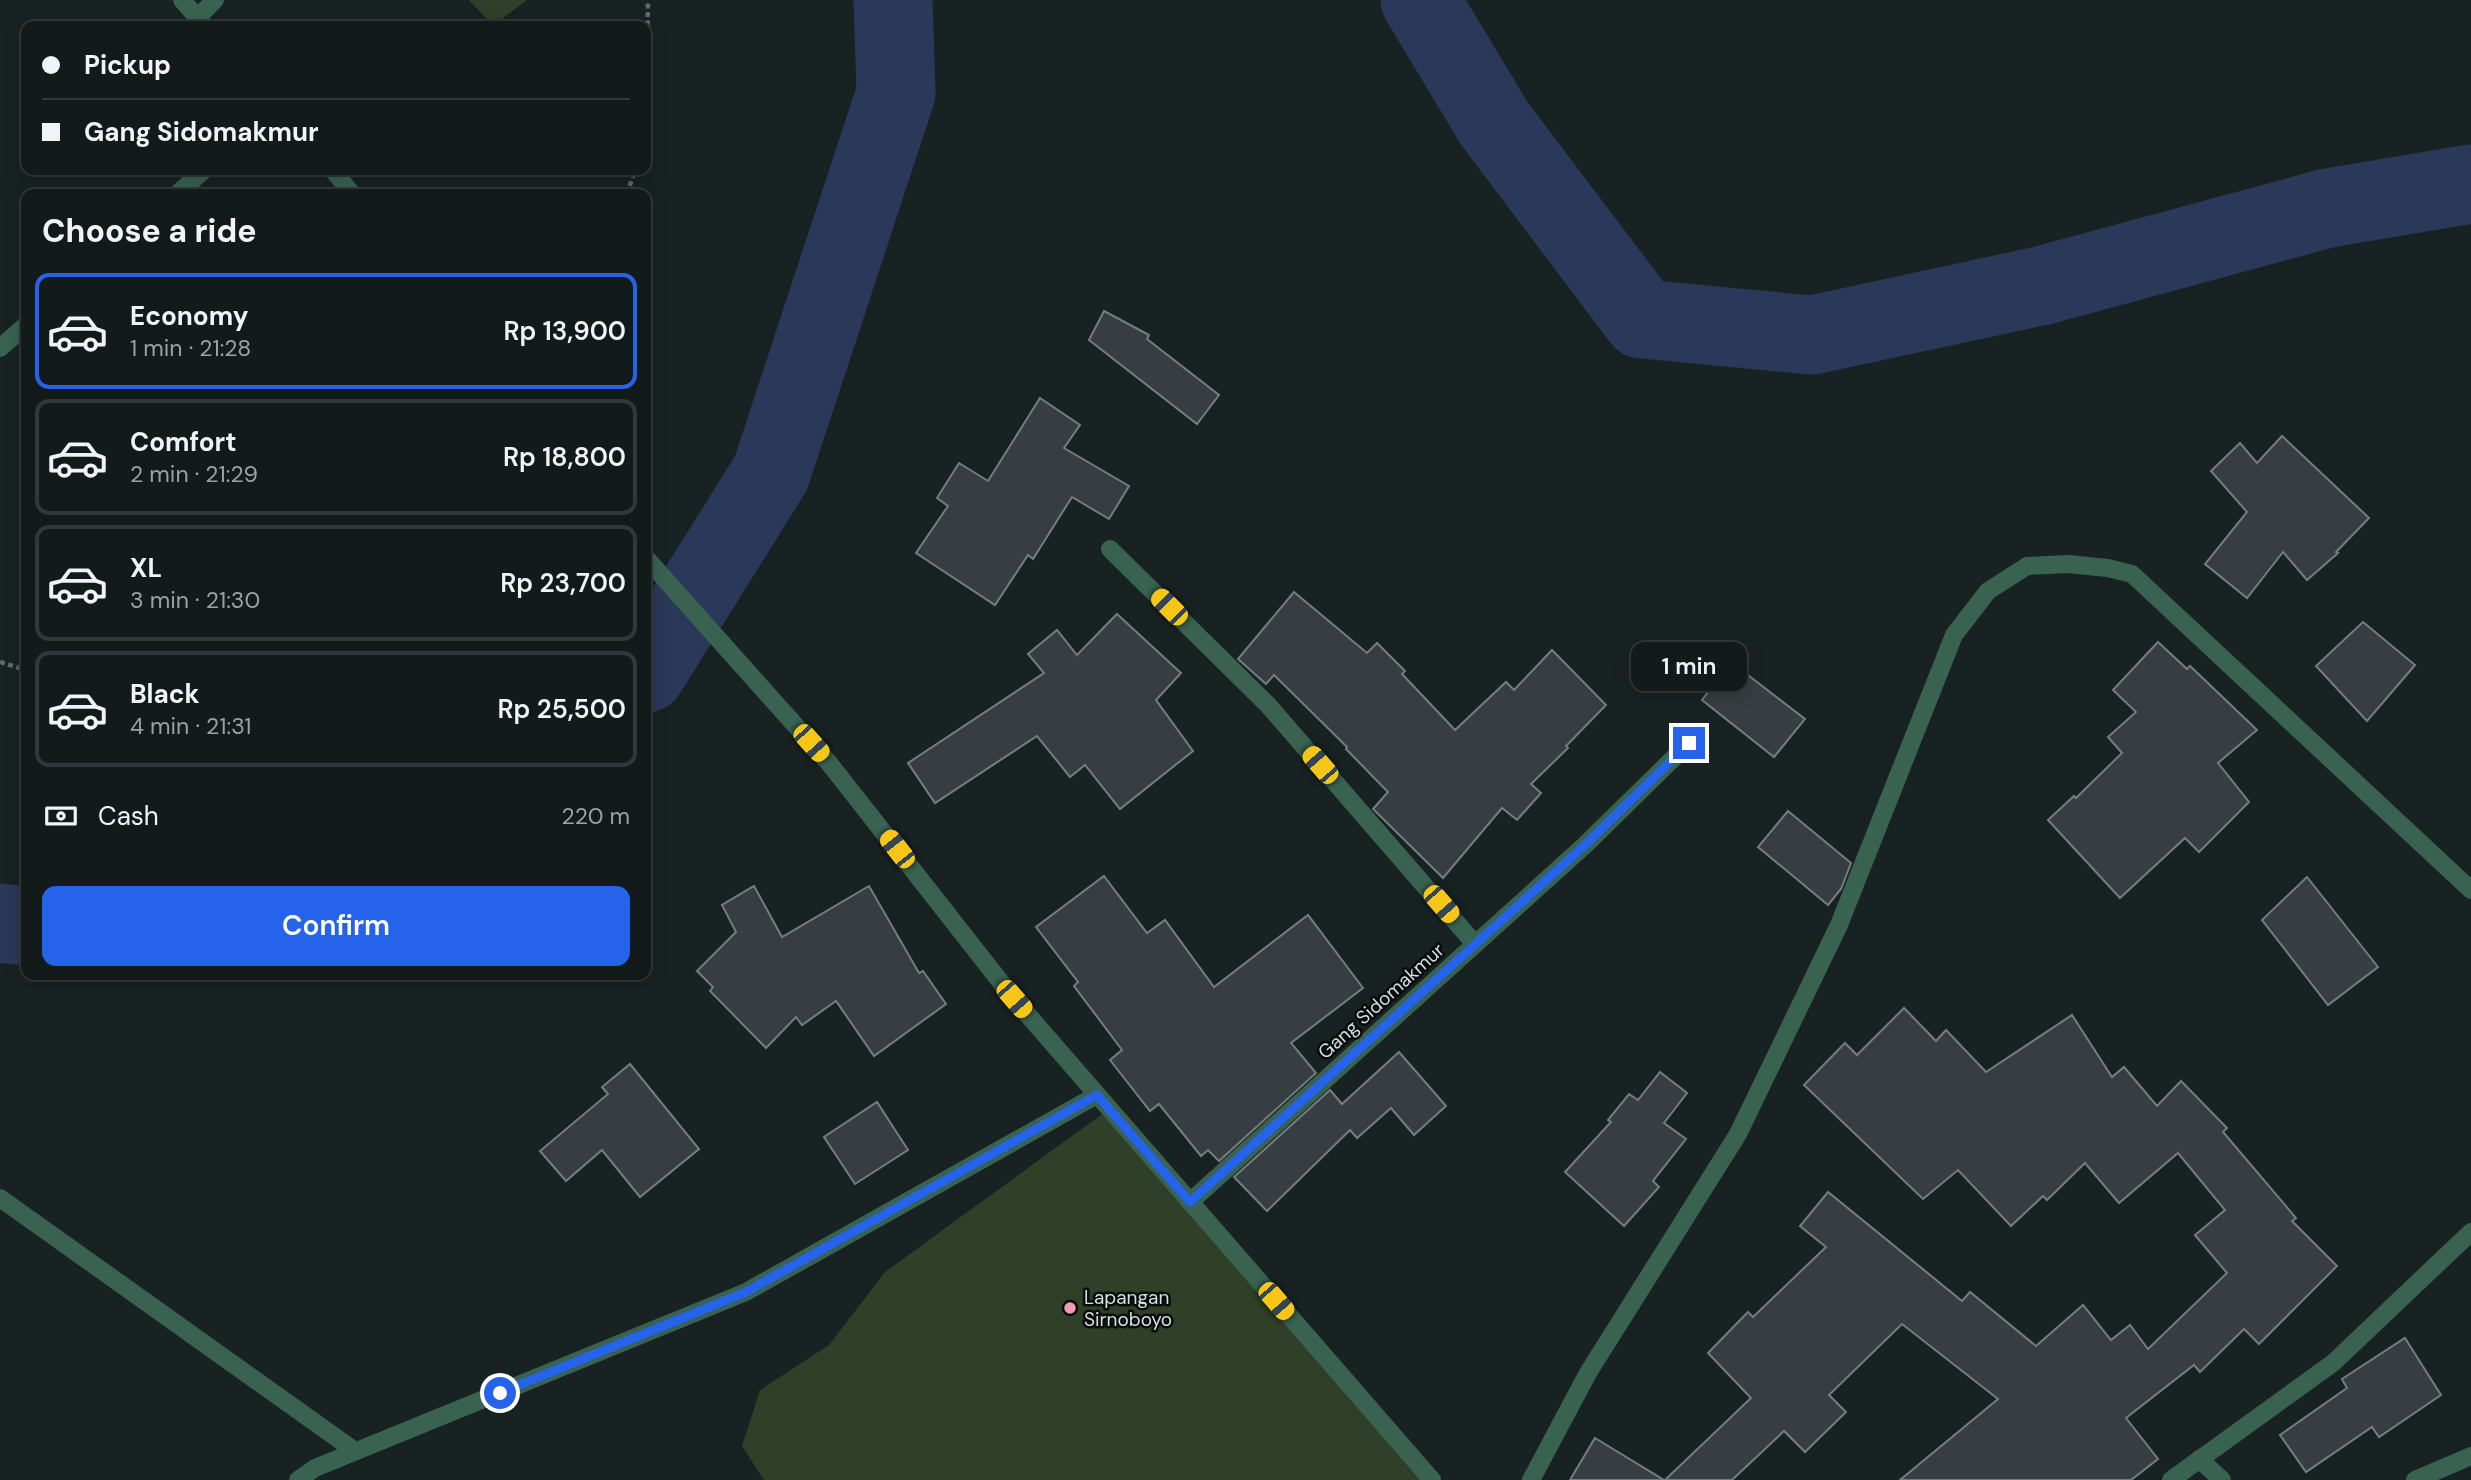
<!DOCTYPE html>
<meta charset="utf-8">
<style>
:root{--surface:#131a1a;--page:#1c2323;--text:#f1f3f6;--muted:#9da1a2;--line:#323839;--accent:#2563eb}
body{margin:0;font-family:"DM Sans",sans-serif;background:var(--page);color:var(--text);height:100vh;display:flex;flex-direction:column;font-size:26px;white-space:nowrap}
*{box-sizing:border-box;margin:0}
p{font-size:23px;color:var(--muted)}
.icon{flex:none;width:38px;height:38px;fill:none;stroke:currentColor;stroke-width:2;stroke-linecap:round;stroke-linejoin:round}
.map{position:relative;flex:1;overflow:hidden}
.drawer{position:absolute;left:21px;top:189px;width:630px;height:791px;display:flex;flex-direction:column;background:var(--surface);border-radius:14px;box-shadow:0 4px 18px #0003,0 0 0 2px var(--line)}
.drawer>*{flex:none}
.guide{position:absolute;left:21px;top:21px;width:630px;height:154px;border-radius:14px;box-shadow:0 4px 18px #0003,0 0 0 2px var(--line);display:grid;align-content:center;height:154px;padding:0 21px;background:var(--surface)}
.end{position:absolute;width:32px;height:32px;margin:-16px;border:9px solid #2563eb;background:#fff;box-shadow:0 0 0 4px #fff}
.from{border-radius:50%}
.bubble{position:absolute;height:49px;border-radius:14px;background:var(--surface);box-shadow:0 4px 18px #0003,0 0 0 2px var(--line);font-size:23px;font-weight:600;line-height:49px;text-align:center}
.car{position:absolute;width:21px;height:42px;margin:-21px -10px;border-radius:9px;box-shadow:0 0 5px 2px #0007;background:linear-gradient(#f5c518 24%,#345 0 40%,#f5c518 0 76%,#345 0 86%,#f5c518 0)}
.guide b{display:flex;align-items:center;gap:24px;height:66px;font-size:26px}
.guide b+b{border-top:2px solid var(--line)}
.guide i{width:18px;height:18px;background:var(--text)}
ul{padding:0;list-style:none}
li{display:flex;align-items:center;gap:21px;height:116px;margin:0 14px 10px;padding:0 7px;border:4px solid var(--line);border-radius:14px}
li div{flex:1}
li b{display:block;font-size:26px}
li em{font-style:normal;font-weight:600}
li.selected{border-color:var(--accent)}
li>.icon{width:63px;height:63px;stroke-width:1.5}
h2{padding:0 21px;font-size:32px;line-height:84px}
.pay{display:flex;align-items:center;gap:18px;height:77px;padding:0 21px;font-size:26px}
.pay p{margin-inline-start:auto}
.action{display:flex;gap:14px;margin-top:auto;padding:14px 21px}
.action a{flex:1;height:80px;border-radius:14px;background:var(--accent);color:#fff;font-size:28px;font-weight:600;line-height:80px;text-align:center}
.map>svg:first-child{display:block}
.green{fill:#303f27}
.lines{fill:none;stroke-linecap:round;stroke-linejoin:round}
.river{stroke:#2a3959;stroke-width:79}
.building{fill:#363e42;stroke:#747d82;stroke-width:2}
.path{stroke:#616868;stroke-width:4.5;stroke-dasharray:5 3.5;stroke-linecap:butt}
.minor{stroke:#396251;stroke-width:18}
.tertiary{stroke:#396251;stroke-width:18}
.route{stroke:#2563eb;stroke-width:9}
.poi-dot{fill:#f19ab3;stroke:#070b0b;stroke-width:2.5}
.labels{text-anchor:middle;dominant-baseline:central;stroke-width:5;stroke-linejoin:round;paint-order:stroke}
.street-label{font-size:19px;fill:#d9dfdf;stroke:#070b0b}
.poi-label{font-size:19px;fill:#d9dfdf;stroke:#070b0b;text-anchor:start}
</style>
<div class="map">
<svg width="2471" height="1480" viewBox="0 0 2471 1480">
<rect width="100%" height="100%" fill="#192222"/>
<g class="green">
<path d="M 469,0 L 527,0 L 493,26 Z"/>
<path d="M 1109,1109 L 1432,1480 L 764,1480 L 742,1446 L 760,1390 L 829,1345 L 885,1272 Z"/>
</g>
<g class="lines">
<g class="river">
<path d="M 1420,0 L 1494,123 L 1642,319 L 1812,335 L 2040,286 L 2328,208 L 2471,184"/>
<path d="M 646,673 L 771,473 L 896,93 L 893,0"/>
<path d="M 0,923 L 26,926"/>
</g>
</g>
<g class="building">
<path d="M 1104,311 L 1149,335 L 1147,339 L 1219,395 L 1197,424 L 1089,340 Z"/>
<path d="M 1040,398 L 1080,425 L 1064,448 L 1129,486 L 1109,519 L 1072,497 L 1033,559 L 1028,555 L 995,605 L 916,553 L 948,506 L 937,498 L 959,463 L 988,481 Z"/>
<path d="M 2282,436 L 2369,518 L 2336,552 L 2338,553 L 2307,580 L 2283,552 L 2247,598 L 2205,564 L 2247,512 L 2211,471 L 2240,443 L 2257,463 Z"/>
<path d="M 1294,592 L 1367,653 L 1377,643 L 1405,671 L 1402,674 L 1455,730 L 1506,682 L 1514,690 L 1552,650 L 1606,705 L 1566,746 L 1568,748 L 1531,784 L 1541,793 L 1517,820 L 1502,808 L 1443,878 L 1373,809 L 1388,792 L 1346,749 L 1347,747 L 1274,675 L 1266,684 L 1238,659 Z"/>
<path d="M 1117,614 L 1181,673 L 1156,700 L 1193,751 L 1120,809 L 1085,765 L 1070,777 L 1037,736 L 935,803 L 908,763 L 1044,673 L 1028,654 L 1057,630 L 1077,655 Z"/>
<path d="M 2363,622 L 2415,665 L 2367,721 L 2316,666 Z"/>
<path d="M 2158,642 L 2187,669 L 2190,666 L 2257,730 L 2218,763 L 2249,802 L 2199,852 L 2185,838 L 2120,898 L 2048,820 L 2074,796 L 2076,798 L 2122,753 L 2108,737 L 2136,712 L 2113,690 Z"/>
<path d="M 1731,662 L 1805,719 L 1774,757 L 1702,700 Z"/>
<path d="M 1788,811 L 1851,863 L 1841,889 L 1828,905 L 1758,847 Z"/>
<path d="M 1104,876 L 1147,933 L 1165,920 L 1214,987 L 1308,915 L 1363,988 L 1291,1043 L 1316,1073 L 1219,1161 L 1208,1150 L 1201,1156 L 1159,1104 L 1150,1111 L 1110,1060 L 1122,1050 L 1074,986 L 1078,982 L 1036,927 Z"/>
<path d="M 2307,877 L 2378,967 L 2328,1005 L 2262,920 Z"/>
<path d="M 754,886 L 782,937 L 869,886 L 919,973 L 923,971 L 946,1004 L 874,1056 L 836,1001 L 802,1025 L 796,1017 L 766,1048 L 710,991 L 713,987 L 697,971 L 736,932 L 722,905 Z"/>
<path d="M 1904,1008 L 1936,1041 L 1946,1030 L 1986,1072 L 2072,1015 L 2112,1077 L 2124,1067 L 2157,1106 L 2181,1081 L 2227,1128 L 2223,1132 L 2296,1218 L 2292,1221 L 2337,1266 L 2259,1344 L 2244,1329 L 2200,1372 L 2194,1365 L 2126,1418 L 2158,1459 L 2131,1480 L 1900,1480 L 1998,1399 L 1902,1324 L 1829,1395 L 1846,1412 L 1805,1452 L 1784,1431 L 1732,1480 L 1665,1480 L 1751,1398 L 1708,1353 L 1748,1312 L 1753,1317 L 1826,1247 L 1800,1226 L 1828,1192 L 1962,1301 L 1970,1292 L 2036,1346 L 2083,1305 L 2111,1340 L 2130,1325 L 2148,1349 L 2227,1273 L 2195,1235 L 2225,1210 L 2178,1153 L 2119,1203 L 2085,1163 L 2047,1200 L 2043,1196 L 2011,1226 L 1958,1170 L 1923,1199 L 1804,1085 L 1845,1043 L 1857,1055 Z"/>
<path d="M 1399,1052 L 1446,1106 L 1414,1135 L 1391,1108 L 1357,1138 L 1350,1130 L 1267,1211 L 1234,1177 L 1330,1090 L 1342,1104 Z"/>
<path d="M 630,1064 L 699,1149 L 640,1197 L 602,1150 L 566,1181 L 540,1151 L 608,1094 L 602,1087 Z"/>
<path d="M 1660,1072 L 1687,1093 L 1664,1123 L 1686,1139 L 1653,1181 L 1659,1187 L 1624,1226 L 1565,1172 L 1611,1122 L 1608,1120 L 1629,1094 L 1638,1100 Z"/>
<path d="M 877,1102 L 908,1150 L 855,1184 L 824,1137 Z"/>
<path d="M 2405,1338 L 2441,1395 L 2379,1437 L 2372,1427 L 2306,1472 L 2280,1435 L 2347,1388 L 2342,1379 Z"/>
<path d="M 1595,1438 L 1664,1480 L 1570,1480 Z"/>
</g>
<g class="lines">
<g class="path">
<path d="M 646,136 L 648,0"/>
<path d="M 627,194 L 635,170"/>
<path d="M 0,662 L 26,670"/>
</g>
<g class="minor">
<path d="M 197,18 L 215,0"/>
<path d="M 177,194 L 204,170"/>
<path d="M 0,348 L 26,325"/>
<path d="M 1110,549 L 1268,705 L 1475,944"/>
<path d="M 0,1198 L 355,1451"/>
<path d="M 1190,1202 L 1585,845 L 1689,743"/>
<path d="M 2199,1459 L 2222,1480"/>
<path d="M 298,1480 L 315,1468 L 746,1292 L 1097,1095"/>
<path d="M 1531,1480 L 1588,1373 L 1738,1134 L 1839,925 L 1954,635 L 1988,591 L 2027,566 L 2068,564 L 2108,568 L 2132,574 L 2471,890"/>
<path d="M 2171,1480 L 2333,1363 L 2471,1232"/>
<path d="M 2415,1480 L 2471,1456"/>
</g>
<g class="tertiary">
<path d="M 182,0 L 205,26"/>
<path d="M 333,170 L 352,194"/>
<path d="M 646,558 L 829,763 L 1014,999 L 1432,1480"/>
</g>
</g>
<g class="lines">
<path class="route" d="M 500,1393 L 746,1292 L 1097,1095 L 1190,1202 L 1585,845 L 1689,743"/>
</g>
<circle class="poi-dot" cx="1070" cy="1308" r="7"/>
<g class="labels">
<g class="street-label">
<text transform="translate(1381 1001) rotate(-42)">Gang Sidomakmur</text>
</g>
<g class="poi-label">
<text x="1084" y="1297">Lapangan<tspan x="1084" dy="22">Sirnoboyo</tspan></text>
</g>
</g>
</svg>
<i class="end from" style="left:500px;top:1393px"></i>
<i class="end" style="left:1689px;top:743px"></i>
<div class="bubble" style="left:1631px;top:642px;width:116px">1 min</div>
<i class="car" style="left:1169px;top:607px;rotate:315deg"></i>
<i class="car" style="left:811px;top:743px;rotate:138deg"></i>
<i class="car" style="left:1320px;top:765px;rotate:319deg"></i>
<i class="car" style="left:897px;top:849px;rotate:322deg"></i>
<i class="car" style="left:1441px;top:904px;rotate:139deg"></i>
<i class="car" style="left:1014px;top:999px;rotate:139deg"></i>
<i class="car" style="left:1276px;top:1301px;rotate:139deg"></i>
<div class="guide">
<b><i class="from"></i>Pickup</b>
<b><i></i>Gang Sidomakmur</b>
</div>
<section class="drawer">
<h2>Choose a ride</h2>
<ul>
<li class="selected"><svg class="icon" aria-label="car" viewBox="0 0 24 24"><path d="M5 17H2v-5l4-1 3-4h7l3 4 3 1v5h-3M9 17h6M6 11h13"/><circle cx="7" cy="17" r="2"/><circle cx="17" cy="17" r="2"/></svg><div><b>Economy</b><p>1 min · 21:28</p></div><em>Rp 13,900</em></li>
<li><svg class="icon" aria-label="car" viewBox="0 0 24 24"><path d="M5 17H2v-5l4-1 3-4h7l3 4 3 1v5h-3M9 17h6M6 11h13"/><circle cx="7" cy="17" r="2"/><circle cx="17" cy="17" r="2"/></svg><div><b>Comfort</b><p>2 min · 21:29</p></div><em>Rp 18,800</em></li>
<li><svg class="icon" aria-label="car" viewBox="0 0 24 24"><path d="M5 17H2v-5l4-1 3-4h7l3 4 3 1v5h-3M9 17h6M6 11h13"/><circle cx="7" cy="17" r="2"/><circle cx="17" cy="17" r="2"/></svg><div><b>XL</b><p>3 min · 21:30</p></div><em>Rp 23,700</em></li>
<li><svg class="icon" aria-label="car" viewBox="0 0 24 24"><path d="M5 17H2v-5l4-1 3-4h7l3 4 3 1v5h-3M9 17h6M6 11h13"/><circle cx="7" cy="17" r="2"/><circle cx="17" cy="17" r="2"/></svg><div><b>Black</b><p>4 min · 21:31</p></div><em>Rp 25,500</em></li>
</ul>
<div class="pay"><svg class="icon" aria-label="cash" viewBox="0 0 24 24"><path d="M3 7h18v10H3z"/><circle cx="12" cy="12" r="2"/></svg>Cash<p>220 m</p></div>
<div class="action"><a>Confirm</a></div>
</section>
</div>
